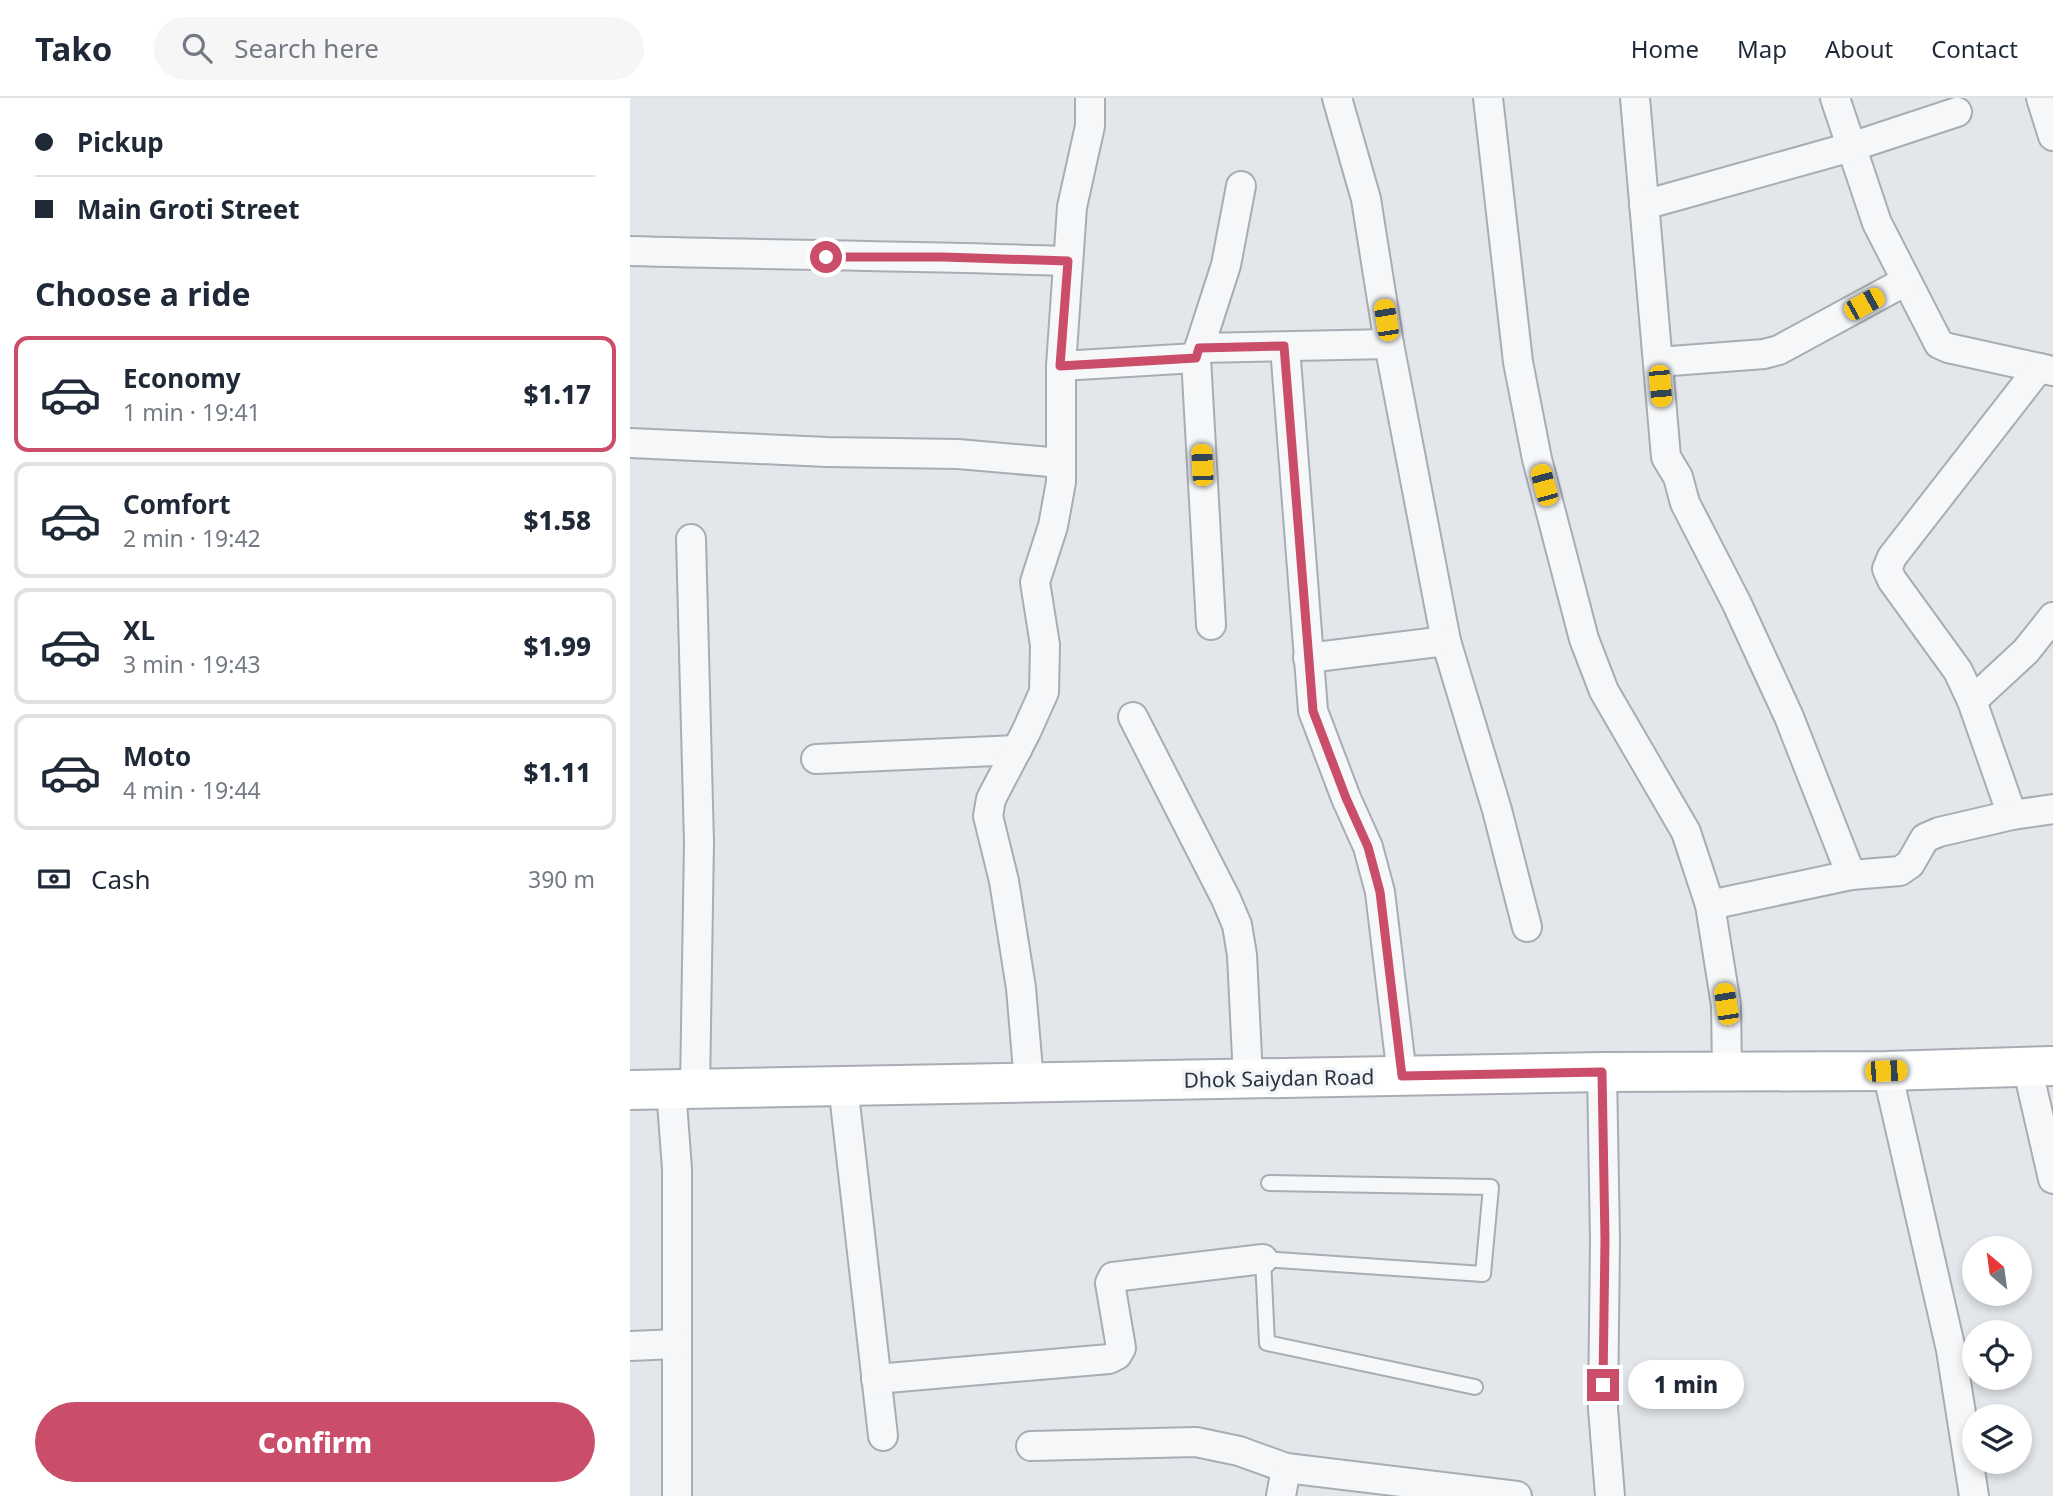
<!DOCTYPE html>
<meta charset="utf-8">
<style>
:root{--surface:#fff;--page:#f6f6f7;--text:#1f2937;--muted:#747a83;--line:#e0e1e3;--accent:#ca4d6a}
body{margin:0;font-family:"Noto Sans",sans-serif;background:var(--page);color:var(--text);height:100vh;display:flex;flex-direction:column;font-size:26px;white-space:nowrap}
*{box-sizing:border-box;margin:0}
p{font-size:23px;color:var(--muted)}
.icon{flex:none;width:38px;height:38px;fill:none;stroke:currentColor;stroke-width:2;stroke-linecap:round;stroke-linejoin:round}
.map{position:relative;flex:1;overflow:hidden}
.details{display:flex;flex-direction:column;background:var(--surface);width:630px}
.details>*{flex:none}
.banner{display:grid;align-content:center;height:154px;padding:0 35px;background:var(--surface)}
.needle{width:46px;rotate:331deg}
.tools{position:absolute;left:1332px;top:1138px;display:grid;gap:14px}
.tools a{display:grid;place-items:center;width:70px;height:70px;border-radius:50%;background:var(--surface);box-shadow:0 4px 10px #0003;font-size:35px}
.end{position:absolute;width:32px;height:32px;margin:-16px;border:9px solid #ca4d6a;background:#fff;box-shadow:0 0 0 4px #fff}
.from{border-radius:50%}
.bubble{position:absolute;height:49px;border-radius:24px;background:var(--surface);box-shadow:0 4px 10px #0003;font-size:23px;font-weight:800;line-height:49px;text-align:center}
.car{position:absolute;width:21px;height:42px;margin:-21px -10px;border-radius:9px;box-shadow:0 0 5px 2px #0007;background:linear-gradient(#f5c518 24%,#345 0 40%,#f5c518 0 76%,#345 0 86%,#f5c518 0)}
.banner b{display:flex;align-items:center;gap:24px;height:66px;font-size:26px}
.banner b+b{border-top:2px solid var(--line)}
.banner i{width:18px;height:18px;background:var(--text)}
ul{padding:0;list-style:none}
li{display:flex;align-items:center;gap:21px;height:116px;margin:0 14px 10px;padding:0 21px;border:4px solid var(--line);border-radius:14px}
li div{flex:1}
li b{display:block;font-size:26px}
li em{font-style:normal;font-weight:800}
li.on{border-color:var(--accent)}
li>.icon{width:63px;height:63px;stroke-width:1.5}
h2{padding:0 35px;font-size:32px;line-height:84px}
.pay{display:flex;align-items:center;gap:18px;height:77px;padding:0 35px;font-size:26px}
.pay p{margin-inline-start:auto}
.cta{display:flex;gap:14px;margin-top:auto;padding:14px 35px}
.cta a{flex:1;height:80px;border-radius:42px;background:var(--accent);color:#fff;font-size:28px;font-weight:800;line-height:80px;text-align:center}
header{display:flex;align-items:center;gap:42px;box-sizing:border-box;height:98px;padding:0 35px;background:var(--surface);border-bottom:2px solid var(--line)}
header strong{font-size:33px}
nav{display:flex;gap:38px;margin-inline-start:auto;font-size:24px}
.search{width:490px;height:63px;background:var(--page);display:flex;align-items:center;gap:18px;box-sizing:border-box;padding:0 24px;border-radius:38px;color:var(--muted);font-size:26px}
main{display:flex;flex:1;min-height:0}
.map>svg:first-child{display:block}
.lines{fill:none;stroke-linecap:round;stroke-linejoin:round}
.service-casing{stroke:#a8adb4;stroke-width:18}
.minor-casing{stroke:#a8adb4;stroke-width:32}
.secondary-casing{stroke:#a8adb4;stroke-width:42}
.service{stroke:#f5f7f9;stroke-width:14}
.minor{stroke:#f5f7f9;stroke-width:28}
.secondary{stroke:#fff;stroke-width:38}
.route{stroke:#ca4d6a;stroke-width:9}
.labels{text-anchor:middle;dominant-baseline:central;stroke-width:7;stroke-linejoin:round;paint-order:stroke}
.street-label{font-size:21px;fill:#2b3542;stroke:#f2f5f8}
</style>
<header>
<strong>Tako</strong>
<div class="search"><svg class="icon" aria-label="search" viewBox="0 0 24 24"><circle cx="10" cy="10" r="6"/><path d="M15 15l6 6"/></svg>Search here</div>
<nav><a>Home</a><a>Map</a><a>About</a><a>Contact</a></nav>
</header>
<main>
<section class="details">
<div class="banner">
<b><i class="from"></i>Pickup</b>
<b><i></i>Main Groti Street</b>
</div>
<h2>Choose a ride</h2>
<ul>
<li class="on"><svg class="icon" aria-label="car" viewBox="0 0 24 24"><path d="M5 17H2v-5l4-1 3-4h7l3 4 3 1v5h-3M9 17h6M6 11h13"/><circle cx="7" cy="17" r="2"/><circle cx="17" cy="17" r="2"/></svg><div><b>Economy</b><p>1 min · 19:41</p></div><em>$1.17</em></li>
<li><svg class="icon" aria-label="car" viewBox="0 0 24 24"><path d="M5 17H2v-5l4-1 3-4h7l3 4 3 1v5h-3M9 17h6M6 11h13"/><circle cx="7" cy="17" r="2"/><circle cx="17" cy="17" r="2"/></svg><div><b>Comfort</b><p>2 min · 19:42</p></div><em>$1.58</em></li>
<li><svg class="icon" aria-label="car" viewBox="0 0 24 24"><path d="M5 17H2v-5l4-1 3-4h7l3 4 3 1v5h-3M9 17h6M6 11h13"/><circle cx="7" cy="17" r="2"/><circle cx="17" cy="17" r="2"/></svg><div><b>XL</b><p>3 min · 19:43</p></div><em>$1.99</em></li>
<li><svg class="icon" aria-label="car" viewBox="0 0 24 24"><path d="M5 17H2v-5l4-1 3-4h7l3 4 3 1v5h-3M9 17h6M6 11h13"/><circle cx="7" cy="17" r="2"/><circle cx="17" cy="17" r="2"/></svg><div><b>Moto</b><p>4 min · 19:44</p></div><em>$1.11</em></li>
</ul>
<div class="pay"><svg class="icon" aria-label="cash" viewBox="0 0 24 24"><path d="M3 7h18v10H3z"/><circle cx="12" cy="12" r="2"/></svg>Cash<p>390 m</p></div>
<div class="cta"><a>Confirm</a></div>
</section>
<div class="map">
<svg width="1423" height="1398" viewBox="0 0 1423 1398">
<rect width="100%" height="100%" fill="#e3e6ea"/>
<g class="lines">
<defs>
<path id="service" d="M 639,1085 L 861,1089 L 853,1176 L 633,1161 L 637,1245 L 845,1289"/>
<g id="minor">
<path d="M 707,0 L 736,101 L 759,246 L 816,543 L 867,712 L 897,829"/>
<path d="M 858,0 L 888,264 L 907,361 L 954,541 L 974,593 L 1056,734 L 1080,807 L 1096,907 L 1097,973"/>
<path d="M 1005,0 L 1036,359 L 1048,379 L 1055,405 L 1107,506 L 1159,619 L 1221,777"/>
<path d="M 1205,0 L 1247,125 L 1309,246 L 1318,250 L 1423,273"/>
<path d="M 1411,0 L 1423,38"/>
<path d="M 1014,107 L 1221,49 L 1327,14"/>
<path d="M 0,153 C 146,157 292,158 438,163"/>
<path d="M 655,249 L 683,613 L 716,700 L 738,749 L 750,794 L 772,978"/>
<path d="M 569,250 L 759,246"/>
<path d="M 1028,264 L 1134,256 L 1149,252 L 1276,183"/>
<path d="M 431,268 L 566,260"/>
<path d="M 0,345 L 197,354 L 328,356 L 431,365"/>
<path d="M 61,441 L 69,744 L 65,990"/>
<path d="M 581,527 L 566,260 L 596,167 L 611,88"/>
<path d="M 678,560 L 816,543"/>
<path d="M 1342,603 L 1396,553 L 1423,519"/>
<path d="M 503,619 L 596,801 L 607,827 L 612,857 L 618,980"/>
<path d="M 186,661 L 387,652"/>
<path d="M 1382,717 L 1342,603 L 1328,573 L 1262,482 L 1257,471 L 1262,459 L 1409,270"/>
<path d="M 1080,807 L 1221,777 L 1270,773 L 1280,766 L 1295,740 L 1309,734 L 1382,717 L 1423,711"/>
<path d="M 1397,968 L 1423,1081"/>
<path d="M 1257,973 L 1321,1252 L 1344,1398"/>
<path d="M 972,974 L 975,1142 L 973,1311 L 980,1398"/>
<path d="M 399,984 L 391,890 L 374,783 L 358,718 L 361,701 L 396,634 L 414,594 L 415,547 L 405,484 L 423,428 L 431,384 L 431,268 L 442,109 L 460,28 L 460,0"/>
<path d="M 213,987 L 253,1338"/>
<path d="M 41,991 L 47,1071 L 47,1398"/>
<path d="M 0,1248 L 47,1246"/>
<path d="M 246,1281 L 479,1261 L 487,1257 L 491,1250 L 480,1185 L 483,1179 L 633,1161"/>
<path d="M 401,1348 L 566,1344 L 609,1353 L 656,1370 L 887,1398"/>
<path d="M 651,1398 L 656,1370"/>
</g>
<path id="secondary" d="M 0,992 L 972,974 L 1257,973 L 1423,968"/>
</defs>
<use href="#service" class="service-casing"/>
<use href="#minor" class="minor-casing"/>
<use href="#secondary" class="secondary-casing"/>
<use href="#service" class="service"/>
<use href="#minor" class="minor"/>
<use href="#secondary" class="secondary"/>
</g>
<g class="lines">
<path class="route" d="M 196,159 L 313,159 L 438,163 L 430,268 L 566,260 L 569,250 L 654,248 L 683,613 L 716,700 L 738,749 L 750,794 L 772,978 L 972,974 L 975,1142 L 973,1287"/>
</g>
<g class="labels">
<g class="street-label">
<text transform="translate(649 980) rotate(-1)">Dhok Saiydan Road</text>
</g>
</g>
</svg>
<div class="tools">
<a><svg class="needle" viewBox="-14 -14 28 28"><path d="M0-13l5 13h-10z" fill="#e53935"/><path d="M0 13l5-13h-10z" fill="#747a83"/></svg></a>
<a><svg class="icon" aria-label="locate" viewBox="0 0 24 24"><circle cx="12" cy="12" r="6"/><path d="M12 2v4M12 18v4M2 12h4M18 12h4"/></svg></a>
<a><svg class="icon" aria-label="layers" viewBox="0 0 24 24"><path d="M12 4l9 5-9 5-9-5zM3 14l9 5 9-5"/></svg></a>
</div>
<i class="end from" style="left:196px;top:159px"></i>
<i class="end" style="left:973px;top:1287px"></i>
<div class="bubble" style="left:998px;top:1262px;width:116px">1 min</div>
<i class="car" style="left:1234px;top:206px;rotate:61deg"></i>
<i class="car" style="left:756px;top:222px;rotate:351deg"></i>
<i class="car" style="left:1030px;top:288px;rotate:175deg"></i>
<i class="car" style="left:572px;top:367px;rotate:357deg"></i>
<i class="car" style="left:914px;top:387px;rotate:345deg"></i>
<i class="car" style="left:1096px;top:906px;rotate:351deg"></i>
<i class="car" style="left:1256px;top:973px;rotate:88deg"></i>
</div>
</main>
